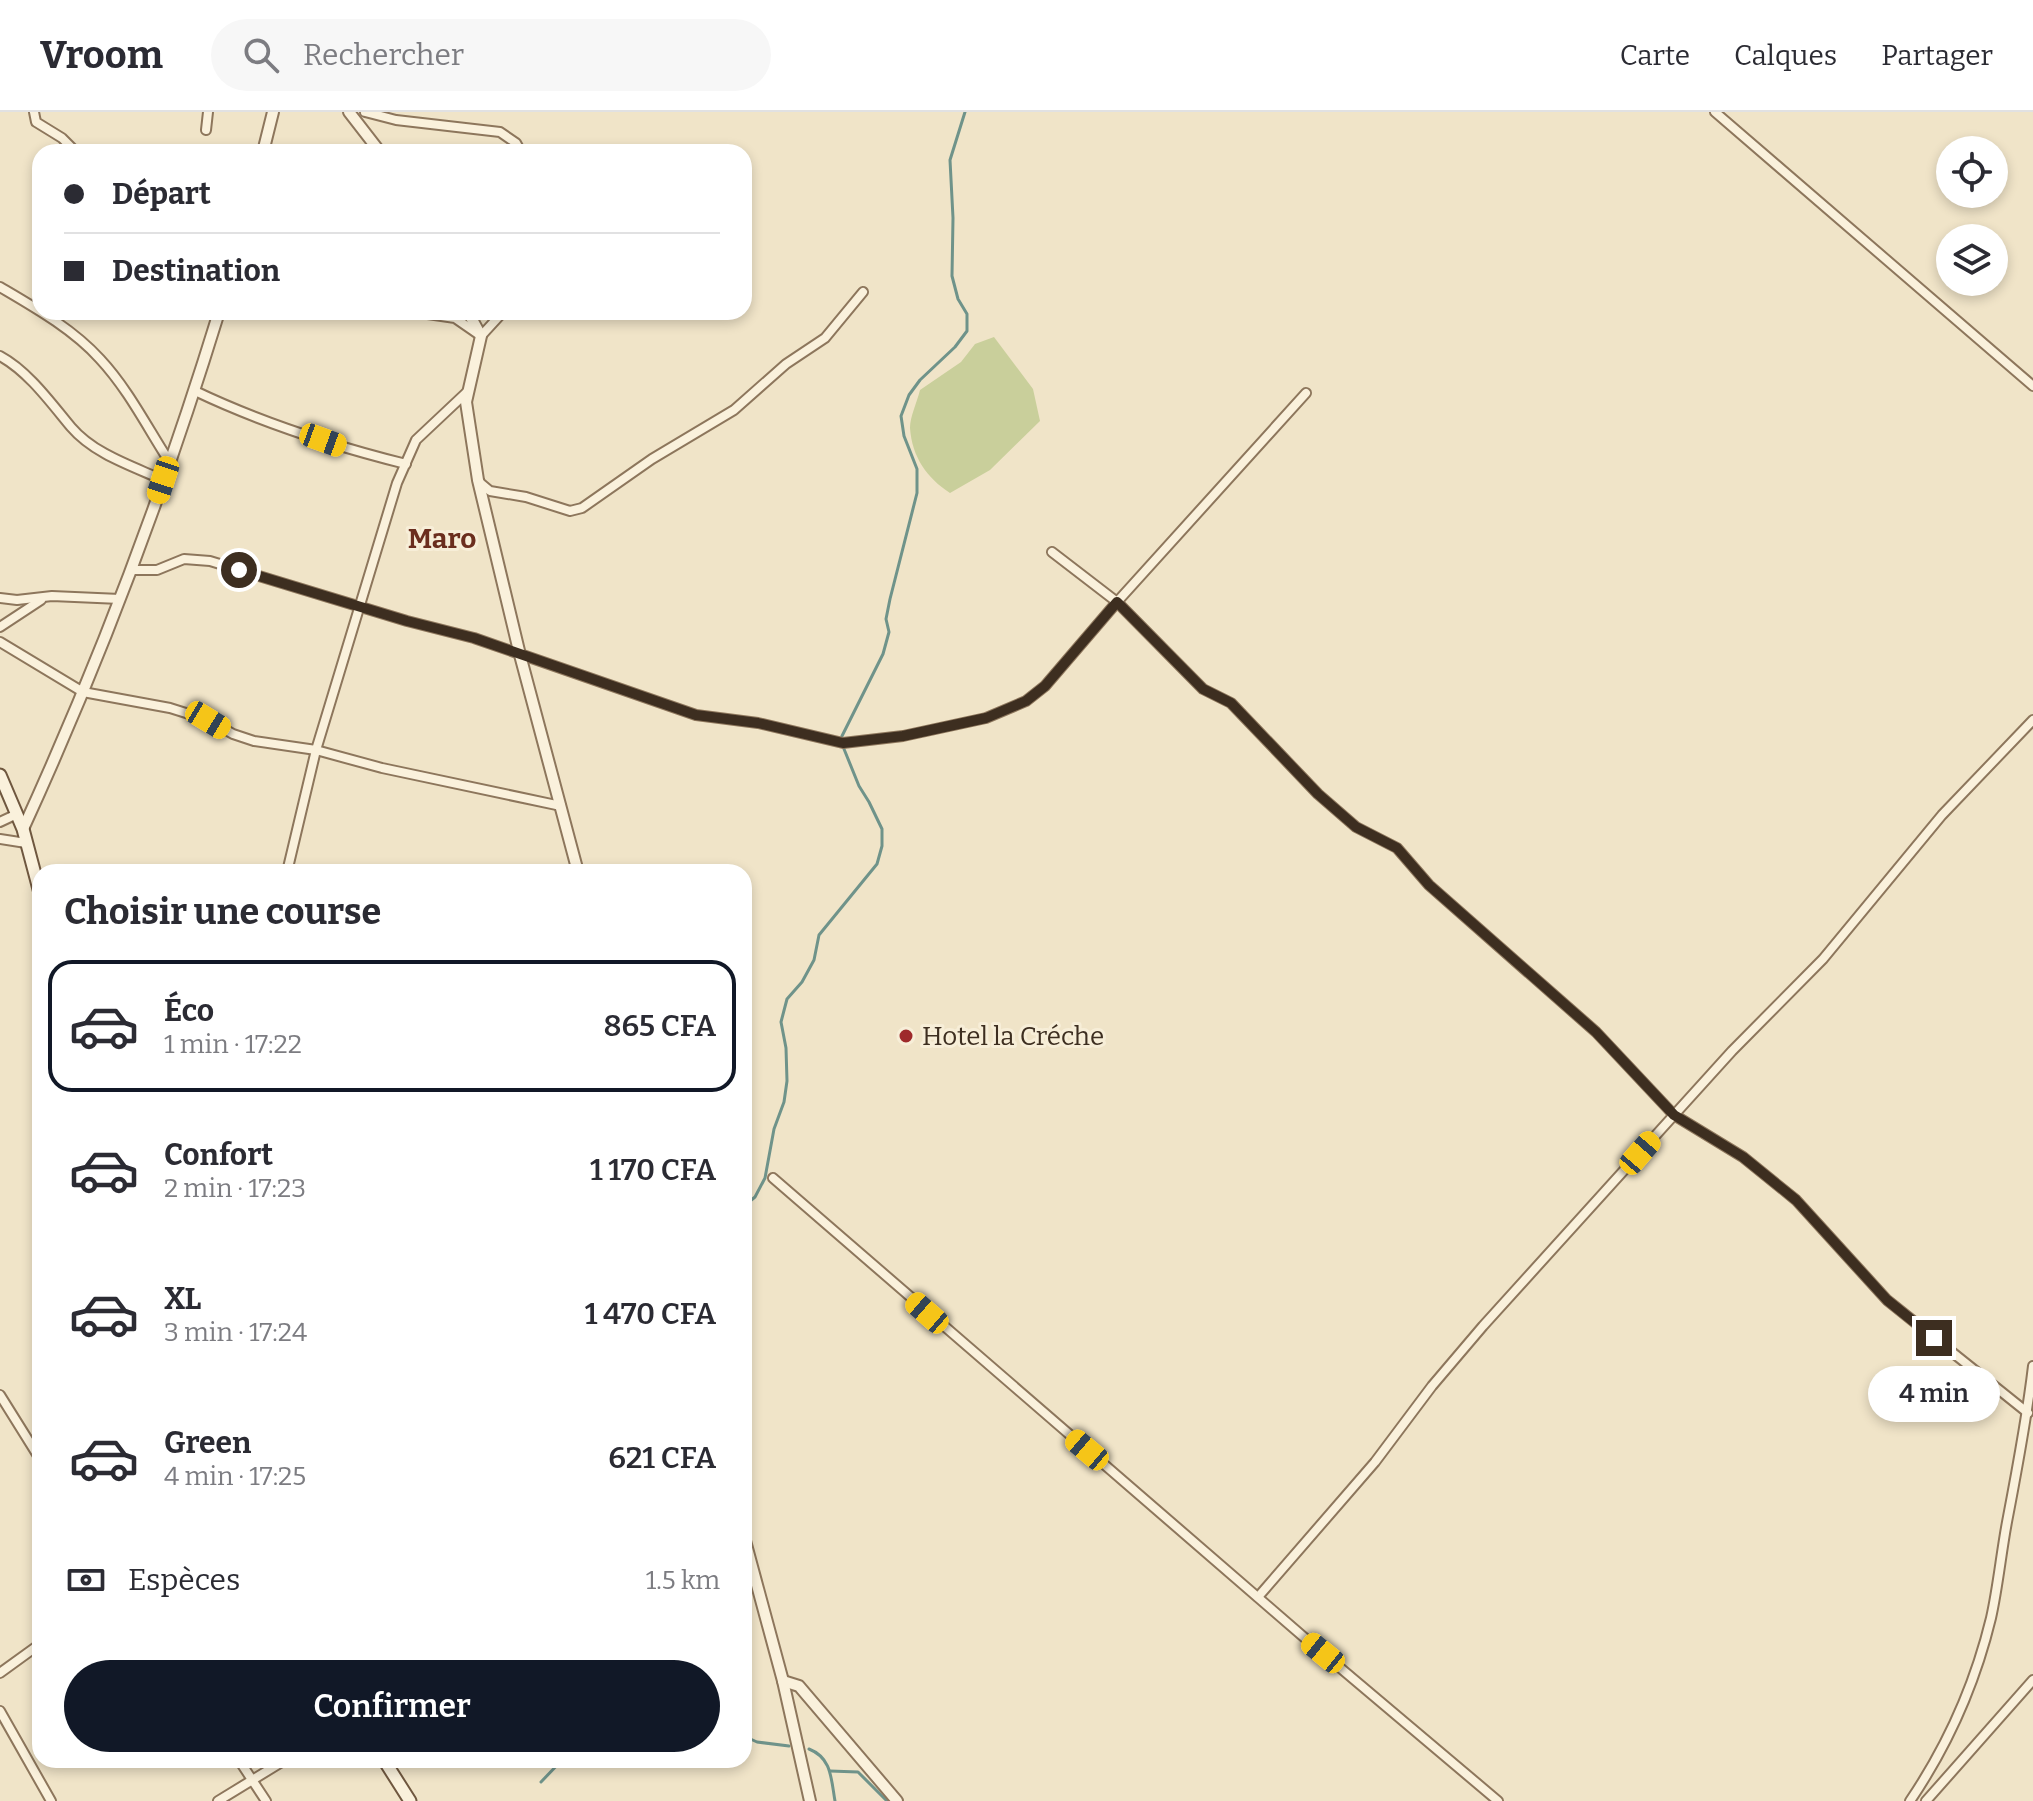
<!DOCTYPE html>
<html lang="fr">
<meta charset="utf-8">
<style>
:root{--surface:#fff;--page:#f7f7f7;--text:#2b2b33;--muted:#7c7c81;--line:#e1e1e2;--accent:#111827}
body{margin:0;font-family:Bitter,serif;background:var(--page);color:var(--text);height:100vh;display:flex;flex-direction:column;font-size:30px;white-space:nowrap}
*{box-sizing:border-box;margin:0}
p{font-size:26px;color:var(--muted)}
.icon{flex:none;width:44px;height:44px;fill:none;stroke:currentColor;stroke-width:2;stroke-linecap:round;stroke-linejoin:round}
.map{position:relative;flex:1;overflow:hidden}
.sheet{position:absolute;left:32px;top:752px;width:720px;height:904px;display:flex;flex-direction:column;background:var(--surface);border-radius:24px;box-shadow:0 4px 12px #0003}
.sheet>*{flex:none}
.top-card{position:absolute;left:32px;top:32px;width:720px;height:176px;border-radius:24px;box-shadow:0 4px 12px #0003;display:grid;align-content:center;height:176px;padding:0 32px;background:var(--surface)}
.tools{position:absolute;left:1936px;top:24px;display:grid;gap:16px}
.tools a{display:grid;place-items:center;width:72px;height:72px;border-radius:50%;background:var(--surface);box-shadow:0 4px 12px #0003;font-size:40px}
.end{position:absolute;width:36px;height:36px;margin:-18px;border:10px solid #3d2e20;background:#fff;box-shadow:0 0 0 4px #fff}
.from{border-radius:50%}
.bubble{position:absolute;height:56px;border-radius:28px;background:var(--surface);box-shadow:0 4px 12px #0003;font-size:26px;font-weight:600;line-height:56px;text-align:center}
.car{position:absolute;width:24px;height:48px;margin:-24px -12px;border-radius:10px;box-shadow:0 0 6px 2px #0007;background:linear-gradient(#f5c518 24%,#345 0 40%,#f5c518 0 76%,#345 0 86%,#f5c518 0)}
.top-card b{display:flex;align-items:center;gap:28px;height:76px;font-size:30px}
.top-card b+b{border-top:2px solid var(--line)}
.top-card i{width:20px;height:20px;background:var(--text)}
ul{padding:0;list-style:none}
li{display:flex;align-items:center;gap:24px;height:132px;margin:0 16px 12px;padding:0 16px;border:4px solid transparent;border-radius:24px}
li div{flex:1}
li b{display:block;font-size:30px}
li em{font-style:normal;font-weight:600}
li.selected{border-color:var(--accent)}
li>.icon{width:72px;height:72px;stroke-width:1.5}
h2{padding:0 32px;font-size:36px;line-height:96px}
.pay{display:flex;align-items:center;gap:20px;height:88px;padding:0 32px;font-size:30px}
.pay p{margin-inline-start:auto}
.cta{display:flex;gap:16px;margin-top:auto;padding:16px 32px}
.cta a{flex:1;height:92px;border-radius:48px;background:var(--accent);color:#fff;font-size:32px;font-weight:600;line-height:92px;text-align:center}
header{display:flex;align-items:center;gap:48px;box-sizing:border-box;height:112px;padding:0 40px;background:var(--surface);border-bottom:2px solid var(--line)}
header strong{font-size:38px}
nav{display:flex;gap:44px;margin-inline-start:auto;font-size:28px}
.search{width:560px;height:72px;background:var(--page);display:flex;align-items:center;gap:20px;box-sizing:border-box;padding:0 28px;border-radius:44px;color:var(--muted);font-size:30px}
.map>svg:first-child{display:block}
.green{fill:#c9cf9b}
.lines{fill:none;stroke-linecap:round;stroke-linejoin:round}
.stream{stroke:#6f938a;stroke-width:3}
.minor-casing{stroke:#8d765c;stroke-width:12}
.tertiary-casing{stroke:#8d765c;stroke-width:14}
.secondary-casing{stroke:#6f573f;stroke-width:15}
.minor{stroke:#faf1dc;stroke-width:8}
.tertiary{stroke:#faf1dc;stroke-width:10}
.secondary{stroke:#faf1dc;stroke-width:11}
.route{stroke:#3d2e20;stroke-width:10}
.poi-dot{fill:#9e2a2b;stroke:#f7eed8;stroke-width:3}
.labels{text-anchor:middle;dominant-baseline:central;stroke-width:6;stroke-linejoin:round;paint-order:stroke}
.poi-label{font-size:26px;fill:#3d2e20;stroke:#f7eed8;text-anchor:start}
.neighbourhood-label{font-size:28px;font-weight:bold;fill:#6b2e1e;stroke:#f7eed8}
</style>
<header>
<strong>Vroom</strong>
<div class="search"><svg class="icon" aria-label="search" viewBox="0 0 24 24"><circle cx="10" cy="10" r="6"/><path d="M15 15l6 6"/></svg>Rechercher</div>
<nav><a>Carte</a><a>Calques</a><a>Partager</a></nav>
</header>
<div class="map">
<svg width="2033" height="1689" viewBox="0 0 2033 1689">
<rect width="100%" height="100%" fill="#f0e4c8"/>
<path class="green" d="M 994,225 L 1033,277 L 1040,309 L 990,358 L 950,381 C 927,366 912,345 910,316 C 910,305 917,290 920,278 L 961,250 L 975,232 Z"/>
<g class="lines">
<g class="stream">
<path d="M 842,624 L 883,542 L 889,520 L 886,507 L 890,487 L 917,381 L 917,357 L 904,324 L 901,304 L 909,283 L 920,268 L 955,235 L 967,219 L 967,202 L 958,187 L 952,164 L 953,106 L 950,48 L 965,0"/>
<path d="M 744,1094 L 755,1085 L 765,1066 L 774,1017 L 784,990 L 787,969 L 786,936 L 781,910 L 787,887 L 802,870 L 814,848 L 819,823 L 877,752 L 882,734 L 882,717 L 869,690 L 859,674 L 844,637"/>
<path d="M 744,1624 L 757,1630 L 789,1634"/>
<path d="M 809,1637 C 832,1646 831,1667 835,1689"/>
<path d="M 830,1659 L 858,1660 L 887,1689"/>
<path d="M 541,1670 L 562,1648"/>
</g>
<defs>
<g id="minor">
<path d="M 34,0 L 36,10 L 62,26 L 76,40"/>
<path d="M 365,0 L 396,8 L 500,20 L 516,31 L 521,40"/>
<path d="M 1715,0 L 2033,274"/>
<path d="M 206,18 L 208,0"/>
<path d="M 0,175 C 34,195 73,217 100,247 C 128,277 147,315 169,349"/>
<path d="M 414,200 L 455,206 L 481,224 L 503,200"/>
<path d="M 0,244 C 28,259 51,291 71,315 C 94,342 132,354 163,368"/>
<path d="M 195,279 C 262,311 334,334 406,352"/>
<path d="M 478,369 L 490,379 L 526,385 L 570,399 L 582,396 L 652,347 L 734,298 L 786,252 L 825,226 L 863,180"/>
<path d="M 1052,440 L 1117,490 L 1203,577 L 1231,591 L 1318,682 L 1356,715 L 1397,736 L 1429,773 L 1596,920 L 1674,1003 L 1743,1045 L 1796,1088 L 1887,1188 L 2028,1301"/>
<path d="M 132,458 L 157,458 L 184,447 L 210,449 L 407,509 L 474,526 L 696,603 L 758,611 L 843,631 L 903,624 L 986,606 L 1026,589 L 1045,574 L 1117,490 L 1306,281"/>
<path d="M 0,486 L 17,488 L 52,484 L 120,487"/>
<path d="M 0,515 L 41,488"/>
<path d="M 0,530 L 83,580 L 170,596 L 208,608 L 233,622 L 254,629 L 316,638 L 382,656 L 561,694"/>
<path d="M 0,710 L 17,702"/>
<path d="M 0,727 L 26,731"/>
<path d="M 287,760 L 316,638 L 397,371 L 416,328 L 467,280"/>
<path d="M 773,1066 L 1306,1527 L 1498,1689"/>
<path d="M 0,1283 L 40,1347"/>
<path d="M 1258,1485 L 1375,1350 L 1432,1274 L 1483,1214 L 1732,939 L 1823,847 L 1942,703 L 2033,608"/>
<path d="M 0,1561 L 40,1532"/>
<path d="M 0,1599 L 51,1689"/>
<path d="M 239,1648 L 266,1689"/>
<path d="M 218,1689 L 285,1648"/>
<path d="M 1910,1689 C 1948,1633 1975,1572 1991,1506 C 1998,1475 2001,1442 2007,1410 C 2017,1358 2027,1306 2033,1254"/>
<path d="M 1926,1689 L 2033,1568"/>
</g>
<g id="tertiary">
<path d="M 349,0 L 380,40"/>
<path d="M 263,40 L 273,0"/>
<path d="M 468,200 L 481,224 L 466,290 L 478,368 L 520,543 L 578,760"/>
<path d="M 23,717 C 100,549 165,376 219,200"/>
<path d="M 744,1425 L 783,1569 L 810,1689"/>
<path d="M 783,1569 L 799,1574 L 897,1689"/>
</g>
<g id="secondary">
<path d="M 0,663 L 23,717 L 40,781"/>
<path d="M 384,1648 L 410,1689"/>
</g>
</defs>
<use href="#minor" class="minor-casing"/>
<use href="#tertiary" class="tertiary-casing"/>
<use href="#secondary" class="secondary-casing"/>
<use href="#minor" class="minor"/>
<use href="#tertiary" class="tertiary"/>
<use href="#secondary" class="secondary"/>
</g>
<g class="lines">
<path class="route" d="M 239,458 L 407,509 L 474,526 L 696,603 L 758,611 L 843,631 L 903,624 L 986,606 L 1026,589 L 1045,574 L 1117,490 L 1203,577 L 1231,591 L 1318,682 L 1356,715 L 1397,736 L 1429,773 L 1596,920 L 1674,1003 L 1743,1045 L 1796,1088 L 1887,1188 L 1934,1226"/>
</g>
<circle class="poi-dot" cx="906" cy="924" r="8"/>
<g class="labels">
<g class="poi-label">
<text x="922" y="924">Hotel la Créche</text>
</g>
<g class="neighbourhood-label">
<text x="442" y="426">Maro</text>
</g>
</g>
</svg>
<div class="tools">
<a><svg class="icon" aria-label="locate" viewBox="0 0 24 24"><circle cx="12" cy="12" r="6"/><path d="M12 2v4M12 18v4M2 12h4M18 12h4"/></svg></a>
<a><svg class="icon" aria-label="layers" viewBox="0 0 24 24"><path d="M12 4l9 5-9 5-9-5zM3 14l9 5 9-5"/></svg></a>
</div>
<i class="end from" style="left:239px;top:458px"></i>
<i class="end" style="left:1934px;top:1226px"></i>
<div class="bubble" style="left:1868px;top:1254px;width:132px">4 min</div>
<i class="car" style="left:323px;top:328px;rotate:110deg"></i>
<i class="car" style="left:163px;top:368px;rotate:198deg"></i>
<i class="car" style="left:208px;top:608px;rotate:121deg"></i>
<i class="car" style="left:1640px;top:1041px;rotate:41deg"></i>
<i class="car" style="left:927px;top:1201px;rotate:311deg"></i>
<i class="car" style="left:1087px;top:1338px;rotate:310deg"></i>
<i class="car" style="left:1323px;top:1541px;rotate:309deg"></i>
<div class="top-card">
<b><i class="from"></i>Départ</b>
<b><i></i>Destination</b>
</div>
<section class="sheet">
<h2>Choisir une course</h2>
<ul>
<li class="selected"><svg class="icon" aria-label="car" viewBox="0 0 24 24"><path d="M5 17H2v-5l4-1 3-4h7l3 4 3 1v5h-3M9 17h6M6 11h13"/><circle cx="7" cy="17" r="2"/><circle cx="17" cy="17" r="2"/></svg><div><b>Éco</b><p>1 min · 17:22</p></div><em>865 CFA</em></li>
<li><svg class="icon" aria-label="car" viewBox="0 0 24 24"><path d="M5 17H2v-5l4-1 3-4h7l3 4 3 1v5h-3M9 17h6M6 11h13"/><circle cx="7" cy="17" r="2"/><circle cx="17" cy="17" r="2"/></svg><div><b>Confort</b><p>2 min · 17:23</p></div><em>1 170 CFA</em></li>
<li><svg class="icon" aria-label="car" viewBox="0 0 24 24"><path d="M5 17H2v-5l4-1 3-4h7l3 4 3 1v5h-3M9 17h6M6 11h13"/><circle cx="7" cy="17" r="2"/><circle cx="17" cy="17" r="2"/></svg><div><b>XL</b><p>3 min · 17:24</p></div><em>1 470 CFA</em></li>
<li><svg class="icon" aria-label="car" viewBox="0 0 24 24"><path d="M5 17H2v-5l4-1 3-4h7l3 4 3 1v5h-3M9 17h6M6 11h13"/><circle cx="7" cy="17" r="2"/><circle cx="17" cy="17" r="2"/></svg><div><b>Green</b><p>4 min · 17:25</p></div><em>621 CFA</em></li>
</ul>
<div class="pay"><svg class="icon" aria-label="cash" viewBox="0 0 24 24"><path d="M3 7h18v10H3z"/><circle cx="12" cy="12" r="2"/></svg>Espèces<p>1.5 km</p></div>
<div class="cta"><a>Confirmer</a></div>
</section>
</div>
